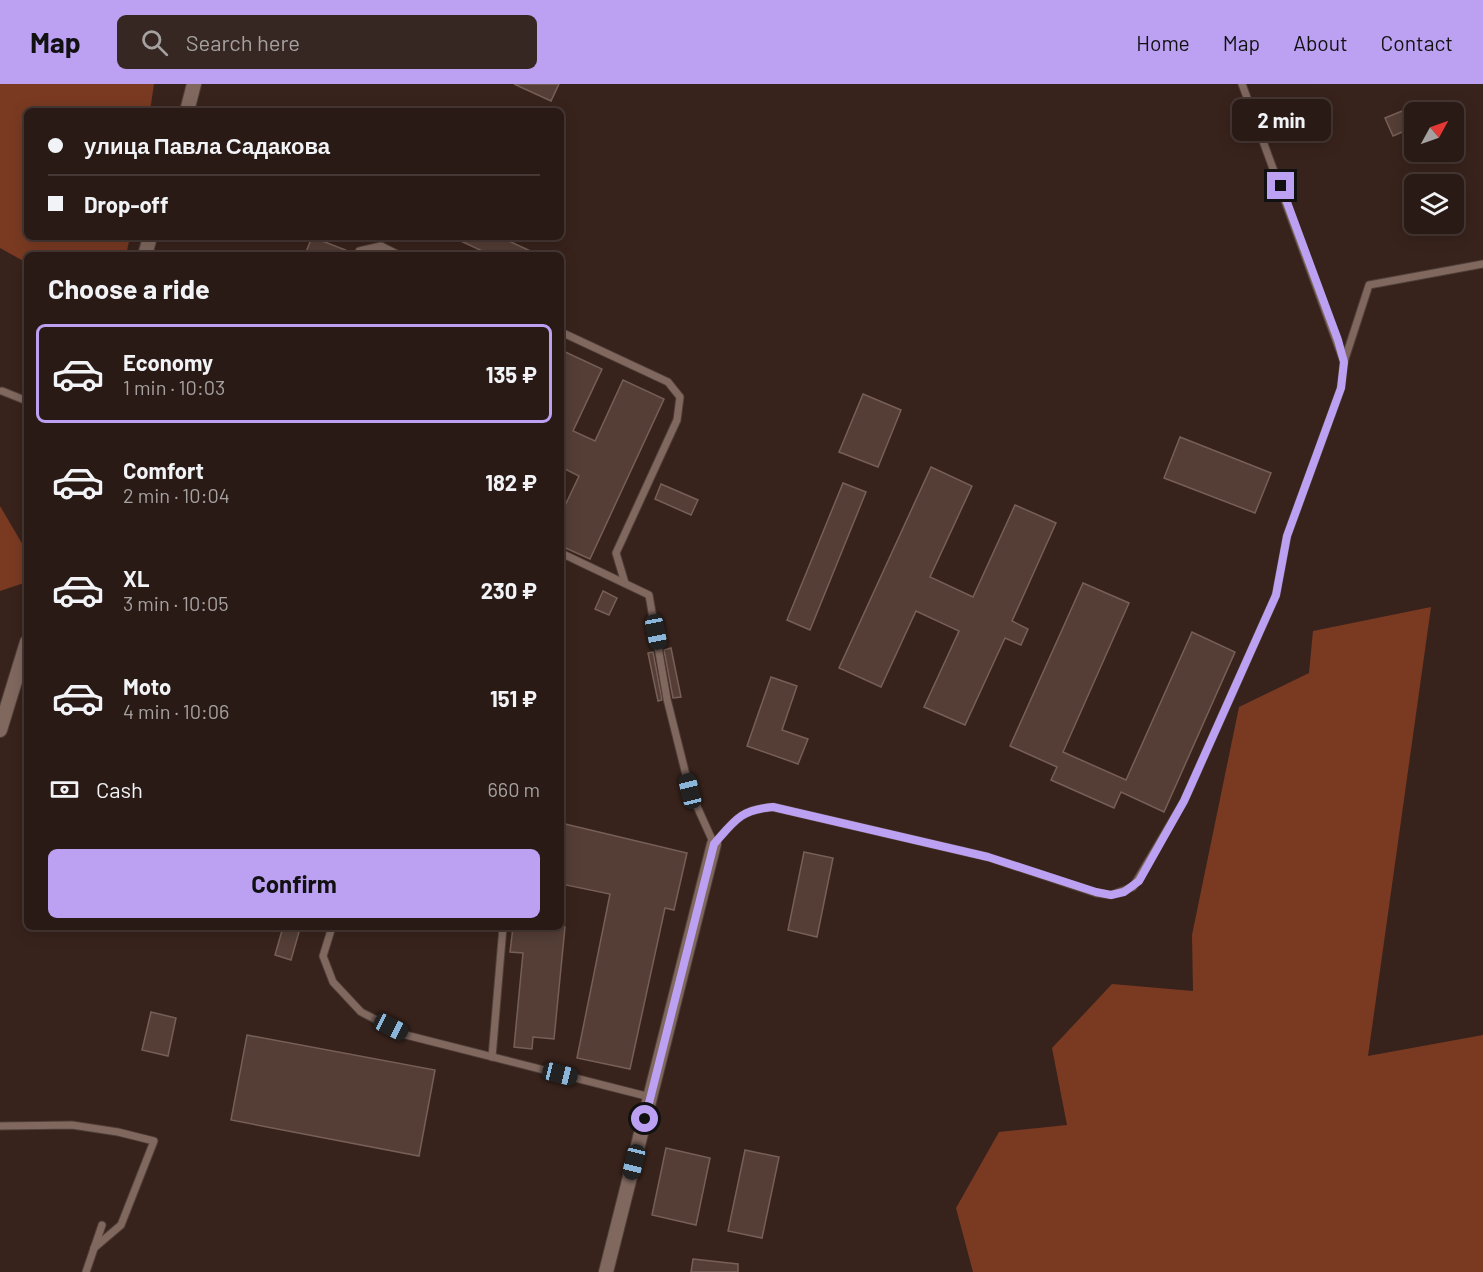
<!DOCTYPE html>
<meta charset="utf-8">
<style>
:root{--surface:#2a1a15;--page:#362722;--text:#f1f3f6;--muted:#a5a1a0;--line:#463834;--accent:#bca0f2}
body{margin:0;font-family:Barlow,sans-serif;background:var(--page);color:var(--text);height:100vh;display:flex;flex-direction:column;font-size:22px;white-space:nowrap}
*{box-sizing:border-box;margin:0}
p{font-size:20px;color:var(--muted)}
.icon{flex:none;width:33px;height:33px;fill:none;stroke:currentColor;stroke-width:2;stroke-linecap:round;stroke-linejoin:round}
.map{position:relative;flex:1;overflow:hidden}
.panel{position:absolute;left:24px;top:168px;width:540px;height:678px;display:flex;flex-direction:column;background:var(--surface);border-radius:9px;box-shadow:0 3px 15px #0003,0 0 0 2px var(--line)}
.panel>*{flex:none}
.hud{position:absolute;left:24px;top:24px;width:540px;height:132px;border-radius:9px;box-shadow:0 3px 15px #0003,0 0 0 2px var(--line);display:grid;align-content:center;height:132px;padding:0 24px;background:var(--surface)}
.needle{width:39px;rotate:50deg}
.controls{position:absolute;left:1404px;top:18px;display:grid;gap:12px}
.controls a{display:grid;place-items:center;width:60px;height:60px;border-radius:9px;background:var(--surface);box-shadow:0 3px 15px #0003,0 0 0 2px var(--line);font-size:30px}
.end{position:absolute;width:27px;height:27px;margin:-14px;border:8px solid #bca0f2;background:#111;box-shadow:0 0 0 3px #111}
.from{border-radius:50%}
.bubble{position:absolute;height:42px;border-radius:9px;background:var(--surface);box-shadow:0 3px 15px #0003,0 0 0 2px var(--line);font-size:20px;font-weight:700;line-height:42px;text-align:center}
.car{position:absolute;width:18px;height:36px;margin:-18px -9px;border-radius:8px;box-shadow:0 0 4px 2px #0007;background:linear-gradient(#222 24%,#8ab4d8 0 40%,#222 0 76%,#8ab4d8 0 86%,#222 0)}
.hud b{display:flex;align-items:center;gap:21px;height:57px;font-size:22px}
.hud b+b{border-top:2px solid var(--line)}
.hud i{width:15px;height:15px;background:var(--text)}
ul{padding:0;list-style:none}
li{display:flex;align-items:center;gap:18px;height:99px;margin:0 12px 9px;padding:0 12px;border:3px solid transparent;border-radius:9px}
li div{flex:1}
li b{display:block;font-size:22px}
li em{font-style:normal;font-weight:700}
li.on{border-color:var(--accent)}
li>.icon{width:54px;height:54px;stroke-width:1.5}
h2{padding:0 24px;font-size:27px;line-height:72px}
.pay{display:flex;align-items:center;gap:15px;height:66px;padding:0 24px;font-size:22px}
.pay p{margin-inline-start:auto}
.button{display:flex;gap:12px;margin-top:auto;padding:12px 24px}
.button a{flex:1;height:69px;border-radius:9px;background:var(--accent);color:#111;font-size:24px;font-weight:700;line-height:69px;text-align:center}
header{display:flex;align-items:center;gap:36px;box-sizing:border-box;height:84px;padding:0 30px;background:var(--accent);color:#111}
header strong{font-size:28px}
nav{display:flex;gap:33px;margin-inline-start:auto;font-size:21px}
.search{width:420px;height:54px;background:var(--page);display:flex;align-items:center;gap:15px;box-sizing:border-box;padding:0 21px;border-radius:9px;color:var(--muted);font-size:22px}
.map>svg:first-child{display:block}
.forest{fill:#7a3a22}
.building{fill:#543e36;stroke:#775f57;stroke-width:1.5}
.lines{fill:none;stroke-linecap:round;stroke-linejoin:round}
.service-casing{stroke:#503f39;stroke-width:9}
.minor-casing{stroke:#503f39;stroke-width:16}
.service{stroke:#80685f;stroke-width:7}
.minor{stroke:#80685f;stroke-width:14}
.route{stroke:#bca0f2;stroke-width:8}
</style>
<header>
<strong>Map</strong>
<div class="search"><svg class="icon" aria-label="search" viewBox="0 0 24 24"><circle cx="10" cy="10" r="6"/><path d="M15 15l6 6"/></svg>Search here</div>
<nav><a>Home</a><a>Map</a><a>About</a><a>Contact</a></nav>
</header>
<div class="map">
<svg width="1483" height="1188" viewBox="0 0 1483 1188">
<rect width="100%" height="100%" fill="#38231c"/>
<g class="forest">
<path d="M 0,0 L 154,0 L 150,27 L 27,27 L 27,153 L 130,153 L 126,171 L 27,171 L 27,179 L 0,164 Z"/>
<path d="M 0,422 L 27,468 L 27,498 L 0,507 Z"/>
<path d="M 1431,523 L 1368,972 L 1483,951 L 1483,1188 L 973,1188 L 956,1124 L 999,1048 L 1067,1041 L 1052,964 L 1112,900 L 1193,907 L 1192,851 L 1239,623 L 1309,589 L 1313,547 Z"/>
</g>
<g class="building">
<path d="M 514,0 L 559,0 L 551,17 Z"/>
<path d="M 1407,25 L 1414,43 L 1393,52 L 1385,34 Z"/>
<path d="M 312,153 L 353,169 L 352,171 L 312,171 L 306,168 Z"/>
<path d="M 452,153 L 500,153 L 539,171 L 491,171 Z"/>
<path d="M 561,266 L 602,285 L 573,347 L 595,357 L 623,296 L 664,315 L 590,475 L 561,462 L 561,430 L 579,392 L 561,383 Z"/>
<path d="M 863,310 L 901,326 L 878,383 L 839,368 Z"/>
<path d="M 1180,353 L 1271,389 L 1255,429 L 1164,394 Z"/>
<path d="M 931,383 L 972,402 L 930,493 L 973,513 L 1015,421 L 1056,439 L 1012,537 L 1028,545 L 1021,561 L 1005,554 L 965,641 L 924,623 L 959,547 L 916,527 L 881,603 L 839,584 Z"/>
<path d="M 843,399 L 866,408 L 810,546 L 787,536 Z"/>
<path d="M 661,400 L 698,416 L 691,431 L 655,415 Z"/>
<path d="M 1083,499 L 1129,519 L 1063,668 L 1126,696 L 1192,548 L 1235,568 L 1164,728 L 1121,708 L 1114,724 L 1051,696 L 1057,683 L 1010,662 Z"/>
<path d="M 603,507 L 617,514 L 609,531 L 595,525 Z"/>
<path d="M 671,564 L 681,613 L 673,614 L 664,566 Z"/>
<path d="M 653,568 L 662,616 L 658,617 L 648,569 Z"/>
<path d="M 771,593 L 797,602 L 782,646 L 808,655 L 798,680 L 747,662 Z"/>
<path d="M 561,739 L 687,769 L 674,826 L 665,824 L 630,985 L 577,974 L 610,810 L 561,800 Z"/>
<path d="M 804,768 L 833,774 L 817,853 L 788,846 Z"/>
<path d="M 283,843 L 299,848 L 291,876 L 275,871 Z"/>
<path d="M 513,843 L 565,843 L 554,955 L 533,953 L 532,965 L 514,963 L 523,869 L 510,868 Z"/>
<path d="M 151,928 L 176,934 L 168,972 L 142,966 Z"/>
<path d="M 247,951 L 435,986 L 419,1072 L 231,1036 Z"/>
<path d="M 666,1064 L 710,1074 L 696,1141 L 652,1131 Z"/>
<path d="M 745,1066 L 779,1073 L 762,1154 L 728,1147 Z"/>
<path d="M 693,1175 L 738,1180 L 738,1188 L 691,1188 Z"/>
</g>
<g class="lines">
<defs>
<g id="service">
<path d="M 358,171 L 359,167 L 381,162 L 399,171"/>
<path d="M 561,248 L 668,298 L 680,313 L 677,336 L 616,469 L 625,499"/>
<path d="M 1344,278 L 1369,201 L 1483,180"/>
<path d="M 2,307 L 27,317"/>
<path d="M 561,469 L 649,511 L 667,615 L 690,707 L 714,760 C 735,736 740,726 773,723 L 988,773 L 1096,809 L 1111,811 L 1133,803 L 1184,717 L 1276,511 L 1287,452 L 1341,304 L 1344,278 L 1242,0"/>
<path d="M 332,843 L 323,872 L 333,898 L 361,928 L 406,951 L 650,1013"/>
<path d="M 492,973 L 503,843"/>
<path d="M 0,1042 L 72,1041 L 118,1048 L 154,1057 L 121,1141 L 94,1164"/>
<path d="M 86,1188 L 102,1141"/>
</g>
<g id="minor">
<path d="M 187,27 L 194,0"/>
<path d="M 145,171 L 150,153"/>
<path d="M 0,646 L 27,558"/>
<path d="M 606,1188 L 714,760"/>
</g>
</defs>
<use href="#service" class="service-casing"/>
<use href="#minor" class="minor-casing"/>
<use href="#service" class="service"/>
<use href="#minor" class="minor"/>
</g>
<g class="lines">
<path class="route" d="M 645,1035 L 714,760 C 735,736 740,726 773,723 L 988,773 L 1096,808 L 1111,811 L 1124,808 L 1139,797 L 1184,717 L 1276,511 L 1287,452 L 1341,304 L 1344,278 L 1338,256 L 1281,102"/>
</g>
</svg>
<div class="controls">
<a><svg class="needle" viewBox="-14 -14 28 28"><path d="M0-13l5 13h-10z" fill="#e53935"/><path d="M0 13l5-13h-10z" fill="#a5a1a0"/></svg></a>
<a><svg class="icon" aria-label="layers" viewBox="0 0 24 24"><path d="M12 4l9 5-9 5-9-5zM3 14l9 5 9-5"/></svg></a>
</div>
<i class="end from" style="left:645px;top:1035px"></i>
<i class="end" style="left:1281px;top:102px"></i>
<div class="bubble" style="left:1232px;top:15px;width:99px">2 min</div>
<i class="car" style="left:656px;top:548px;rotate:169deg"></i>
<i class="car" style="left:690px;top:707px;rotate:346deg"></i>
<i class="car" style="left:391px;top:943px;rotate:117deg"></i>
<i class="car" style="left:560px;top:990px;rotate:104deg"></i>
<i class="car" style="left:634px;top:1078px;rotate:194deg"></i>
<div class="hud">
<b><i class="from"></i>улица Павла Садакова</b>
<b><i></i>Drop-off</b>
</div>
<section class="panel">
<h2>Choose a ride</h2>
<ul>
<li class="on"><svg class="icon" aria-label="car" viewBox="0 0 24 24"><path d="M5 17H2v-5l4-1 3-4h7l3 4 3 1v5h-3M9 17h6M6 11h13"/><circle cx="7" cy="17" r="2"/><circle cx="17" cy="17" r="2"/></svg><div><b>Economy</b><p>1 min · 10:03</p></div><em>135 ₽</em></li>
<li><svg class="icon" aria-label="car" viewBox="0 0 24 24"><path d="M5 17H2v-5l4-1 3-4h7l3 4 3 1v5h-3M9 17h6M6 11h13"/><circle cx="7" cy="17" r="2"/><circle cx="17" cy="17" r="2"/></svg><div><b>Comfort</b><p>2 min · 10:04</p></div><em>182 ₽</em></li>
<li><svg class="icon" aria-label="car" viewBox="0 0 24 24"><path d="M5 17H2v-5l4-1 3-4h7l3 4 3 1v5h-3M9 17h6M6 11h13"/><circle cx="7" cy="17" r="2"/><circle cx="17" cy="17" r="2"/></svg><div><b>XL</b><p>3 min · 10:05</p></div><em>230 ₽</em></li>
<li><svg class="icon" aria-label="car" viewBox="0 0 24 24"><path d="M5 17H2v-5l4-1 3-4h7l3 4 3 1v5h-3M9 17h6M6 11h13"/><circle cx="7" cy="17" r="2"/><circle cx="17" cy="17" r="2"/></svg><div><b>Moto</b><p>4 min · 10:06</p></div><em>151 ₽</em></li>
</ul>
<div class="pay"><svg class="icon" aria-label="cash" viewBox="0 0 24 24"><path d="M3 7h18v10H3z"/><circle cx="12" cy="12" r="2"/></svg>Cash<p>660 m</p></div>
<div class="button"><a>Confirm</a></div>
</section>
</div>
